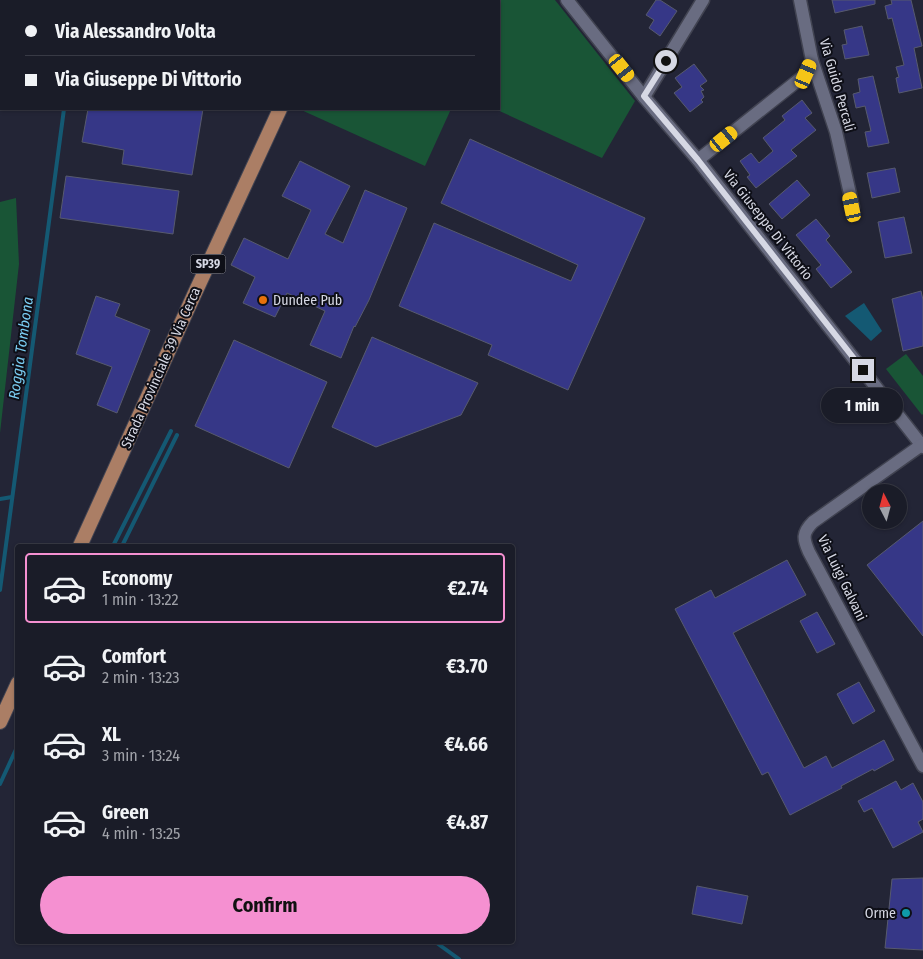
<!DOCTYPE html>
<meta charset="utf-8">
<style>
:root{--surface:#1a1c28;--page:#272934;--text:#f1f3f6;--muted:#9fa1a8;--line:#383a45;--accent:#f590d1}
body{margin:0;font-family:"Fira Sans Condensed",sans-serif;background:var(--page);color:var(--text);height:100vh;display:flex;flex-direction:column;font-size:19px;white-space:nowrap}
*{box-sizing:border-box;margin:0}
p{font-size:16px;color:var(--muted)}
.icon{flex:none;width:28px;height:28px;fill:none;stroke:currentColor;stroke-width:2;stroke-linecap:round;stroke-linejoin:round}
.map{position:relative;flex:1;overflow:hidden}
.details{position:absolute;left:15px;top:544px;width:500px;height:400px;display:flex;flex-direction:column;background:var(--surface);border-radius:5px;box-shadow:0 1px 4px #0004,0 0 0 1px var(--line)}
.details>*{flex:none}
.hud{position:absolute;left:0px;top:0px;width:500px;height:110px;box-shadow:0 1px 4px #0004,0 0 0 1px var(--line);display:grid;align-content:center;height:110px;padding:0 25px;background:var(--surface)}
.needle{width:32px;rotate:354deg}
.tools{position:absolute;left:862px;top:484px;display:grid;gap:10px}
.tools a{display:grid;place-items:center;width:45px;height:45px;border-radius:50%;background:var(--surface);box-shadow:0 1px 4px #0004,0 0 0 1px var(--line);font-size:25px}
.end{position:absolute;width:22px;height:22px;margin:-11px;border:6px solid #d6d8e4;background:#111;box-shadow:0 0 0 2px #111}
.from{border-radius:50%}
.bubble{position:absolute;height:35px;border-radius:18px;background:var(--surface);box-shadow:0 1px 4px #0004,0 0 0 1px var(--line);font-size:16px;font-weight:700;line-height:35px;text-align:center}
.car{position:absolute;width:15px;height:30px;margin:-15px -8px;border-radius:6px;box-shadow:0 0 4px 1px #0007;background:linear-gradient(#f5c518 24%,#345 0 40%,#f5c518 0 76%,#345 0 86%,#f5c518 0)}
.hud b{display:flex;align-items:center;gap:18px;height:48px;font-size:19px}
.hud b+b{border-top:1px solid var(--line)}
.hud i{width:12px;height:12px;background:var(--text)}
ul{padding:9px 0 0;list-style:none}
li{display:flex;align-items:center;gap:15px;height:70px;margin:0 10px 8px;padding:0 15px;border:2px solid transparent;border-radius:5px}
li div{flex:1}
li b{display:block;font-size:19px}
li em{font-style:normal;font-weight:700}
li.selected{border-color:var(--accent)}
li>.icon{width:45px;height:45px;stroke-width:1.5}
.action{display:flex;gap:10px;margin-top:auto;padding:10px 25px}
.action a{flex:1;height:58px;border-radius:30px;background:var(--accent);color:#111;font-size:20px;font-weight:700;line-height:58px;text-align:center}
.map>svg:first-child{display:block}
.green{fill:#195536}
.water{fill:#145973}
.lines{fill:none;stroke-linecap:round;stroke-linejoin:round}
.stream{stroke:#145973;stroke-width:4}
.building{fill:#363787;stroke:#575a6e}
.minor-casing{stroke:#414351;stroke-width:15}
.primary-casing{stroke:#414351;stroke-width:16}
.minor{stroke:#696c81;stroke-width:12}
.primary{stroke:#ab7e65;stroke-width:14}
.route{stroke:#d6d8e4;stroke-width:6}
.food-dot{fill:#e8710a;stroke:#0e0f17;stroke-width:2}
.culture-dot{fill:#0f9aa8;stroke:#0e0f17;stroke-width:2}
.labels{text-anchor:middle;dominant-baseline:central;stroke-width:4;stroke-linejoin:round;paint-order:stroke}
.shield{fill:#0e0f17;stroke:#9a9ca6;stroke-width:1}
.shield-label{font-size:12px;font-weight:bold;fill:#d6d8e4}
.street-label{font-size:14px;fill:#d6d8e4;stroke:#0e0f17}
.poi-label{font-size:14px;fill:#d6d8e4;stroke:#0e0f17;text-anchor:start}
.water-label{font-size:15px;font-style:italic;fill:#7accf1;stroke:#0e0f17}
</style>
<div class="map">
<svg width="923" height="959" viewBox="0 0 923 959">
<rect width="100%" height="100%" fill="#232536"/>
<g class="green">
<path d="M 343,0 L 555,0 L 635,101 L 602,158 L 495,109 L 499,109 L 499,1 L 342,1 Z"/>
<path d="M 299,109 L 451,109 L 425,166 Z"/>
<path d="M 16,198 L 19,264 L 0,433 L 0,202 Z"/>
<path d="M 906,354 L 923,376 L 923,414 L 922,415 L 886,369 Z"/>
</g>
<path class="water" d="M 864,303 L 882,331 L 871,341 L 845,316 Z"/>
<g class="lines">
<g class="stream">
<path d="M 78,1 L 78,0"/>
<path d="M 0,499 L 12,497"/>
<path d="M 113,546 L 171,431"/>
<path d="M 122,546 L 177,435"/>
<path d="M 0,590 L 64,109"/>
<path d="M 0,784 L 18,745"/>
<path d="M 434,941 L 459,959"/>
</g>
</g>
<g class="building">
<path d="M 656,0 L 660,0 L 677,11 L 660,36 L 649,28 L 654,20 L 646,15 Z"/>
<path d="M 832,0 L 875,0 L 875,4 L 835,13 Z"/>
<path d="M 891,0 L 911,0 L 922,46 L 914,48 L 922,88 L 899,93 L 896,78 L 899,77 L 896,67 L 904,65 L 892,18 L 888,19 L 885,6 L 892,4 Z"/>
<path d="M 862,26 L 869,55 L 845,59 L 842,45 L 847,44 L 844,30 Z"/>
<path d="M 694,64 L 707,81 L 700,86 L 704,90 L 701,91 L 704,97 L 701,100 L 703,102 L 690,112 L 674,93 L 682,87 L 675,78 Z"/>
<path d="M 873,76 L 889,143 L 868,147 L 865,132 L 871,131 L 865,106 L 856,108 L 853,94 L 860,92 L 858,79 Z"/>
<path d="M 802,100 L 812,113 L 805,118 L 816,130 L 791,150 L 797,156 L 756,188 L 747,177 L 750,175 L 740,161 L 751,153 L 759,163 L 773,151 L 763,138 L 785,120 L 782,116 Z"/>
<path d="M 88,109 L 203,109 L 192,175 L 122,164 L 124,150 L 82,142 Z"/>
<path d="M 470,139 L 645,218 L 568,390 L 488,355 L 492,345 L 399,306 L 434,223 L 571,281 L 578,265 L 441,203 Z"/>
<path d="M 300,161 L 350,186 L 325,234 L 343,243 L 365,190 L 407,208 L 369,300 L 355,327 L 354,326 L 341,358 L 310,345 L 325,311 L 287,293 L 275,317 L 243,303 L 255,277 L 231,265 L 244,238 L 288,259 L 311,210 L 282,196 Z"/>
<path d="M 895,168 L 900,192 L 872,198 L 867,173 Z"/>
<path d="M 66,176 L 179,191 L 173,234 L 60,218 Z"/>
<path d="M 797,180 L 810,195 L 782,219 L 769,204 Z"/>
<path d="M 904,217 L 912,253 L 885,258 L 878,222 Z"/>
<path d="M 816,219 L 830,236 L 826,240 L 852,272 L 831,288 L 816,269 L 821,265 L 796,235 Z"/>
<path d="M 921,291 L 923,300 L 923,346 L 903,351 L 892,299 Z"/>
<path d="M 96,296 L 120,304 L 115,316 L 150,330 L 117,413 L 97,405 L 112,367 L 76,354 Z"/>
<path d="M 372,337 L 478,383 L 461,415 L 376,447 L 332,427 Z"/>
<path d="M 234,340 L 327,382 L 289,468 L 195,426 Z"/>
<path d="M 923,521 L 923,636 L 867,565 Z"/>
<path d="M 787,560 L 806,595 L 733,633 L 804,768 L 826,756 L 832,768 L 884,740 L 894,760 L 874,771 L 873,769 L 841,786 L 842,788 L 790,815 L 768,772 L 762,775 L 675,609 L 711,590 L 715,598 Z"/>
<path d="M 817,612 L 835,644 L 817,653 L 800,621 Z"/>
<path d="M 859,682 L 875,711 L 853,724 L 837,694 Z"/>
<path d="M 896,781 L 901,790 L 913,783 L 923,802 L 923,819 L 918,822 L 923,832 L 893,848 L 872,808 L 864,812 L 858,801 Z"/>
<path d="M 923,878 L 923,950 L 885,948 L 892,879 Z"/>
<path d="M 697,886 L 748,896 L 742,924 L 692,914 Z"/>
</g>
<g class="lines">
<defs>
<g id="minor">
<path d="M 567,0 L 644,97 L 698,160 L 923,447"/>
<path d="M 800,0 L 812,60 L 836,132 L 853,207"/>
<path d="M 644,97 L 703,0"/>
<path d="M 698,160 L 806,74 L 812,60"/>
<path d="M 923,444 L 813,522 C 802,533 803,539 809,552 L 923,766"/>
</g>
<g id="primary">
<path d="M 330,1 L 330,0"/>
<path d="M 80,546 L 194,295 L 280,109"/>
<path d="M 0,722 L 18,683"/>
</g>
</defs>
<use href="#minor" class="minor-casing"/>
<use href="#primary" class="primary-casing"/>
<use href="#minor" class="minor"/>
<use href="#primary" class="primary"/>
</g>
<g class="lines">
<path class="route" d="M 666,61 L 644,96 L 698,160 L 863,370"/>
</g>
<circle class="food-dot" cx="263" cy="300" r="5"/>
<circle class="culture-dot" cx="906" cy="913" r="5"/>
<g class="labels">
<rect class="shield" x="190.5" y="254.5" width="35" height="19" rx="4"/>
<g class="shield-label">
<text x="208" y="264">SP39</text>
</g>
<g class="street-label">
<text transform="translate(837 85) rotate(74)">Via Guido Percali</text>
<text transform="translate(768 225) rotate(52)">Via Giuseppe Di Vittorio</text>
<text transform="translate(161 368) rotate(-66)">Strada Provinciale 39 Via Cerca</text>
<text transform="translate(842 578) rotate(64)">Via Luigi Galvani</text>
</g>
<g class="poi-label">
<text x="273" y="300">Dundee Pub</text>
<text x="896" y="913" text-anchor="end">Orme</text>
</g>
<g class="water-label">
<text transform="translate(21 348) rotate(-82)">Roggia Tombona</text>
</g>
</g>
</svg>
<div class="tools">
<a><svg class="needle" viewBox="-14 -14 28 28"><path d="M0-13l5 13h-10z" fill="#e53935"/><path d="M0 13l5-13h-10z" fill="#9fa1a8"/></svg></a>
</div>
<i class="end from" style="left:666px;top:61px"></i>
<i class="end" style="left:863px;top:370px"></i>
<div class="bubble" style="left:821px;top:388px;width:82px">1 min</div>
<i class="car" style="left:622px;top:68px;rotate:141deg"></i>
<i class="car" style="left:806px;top:74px;rotate:23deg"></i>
<i class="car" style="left:724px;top:139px;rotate:51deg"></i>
<i class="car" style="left:852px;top:207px;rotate:348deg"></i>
<div class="hud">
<b><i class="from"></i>Via Alessandro Volta</b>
<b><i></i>Via Giuseppe Di Vittorio</b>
</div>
<section class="details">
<ul>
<li class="selected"><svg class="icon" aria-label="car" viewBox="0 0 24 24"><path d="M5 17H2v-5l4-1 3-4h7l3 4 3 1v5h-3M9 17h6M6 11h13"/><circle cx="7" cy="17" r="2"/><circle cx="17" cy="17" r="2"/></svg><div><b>Economy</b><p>1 min · 13:22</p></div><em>€2.74</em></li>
<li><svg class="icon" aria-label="car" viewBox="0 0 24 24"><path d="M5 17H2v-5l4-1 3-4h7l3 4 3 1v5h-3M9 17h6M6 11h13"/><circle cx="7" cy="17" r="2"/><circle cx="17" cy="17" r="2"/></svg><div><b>Comfort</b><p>2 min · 13:23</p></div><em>€3.70</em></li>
<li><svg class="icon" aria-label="car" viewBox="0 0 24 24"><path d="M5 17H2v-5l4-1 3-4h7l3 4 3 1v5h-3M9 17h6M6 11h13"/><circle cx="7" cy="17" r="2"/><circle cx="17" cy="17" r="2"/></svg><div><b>XL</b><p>3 min · 13:24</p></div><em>€4.66</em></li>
<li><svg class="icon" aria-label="car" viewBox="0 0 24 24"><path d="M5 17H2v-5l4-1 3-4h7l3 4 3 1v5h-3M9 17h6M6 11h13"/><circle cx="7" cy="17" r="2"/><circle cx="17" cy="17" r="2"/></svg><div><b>Green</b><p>4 min · 13:25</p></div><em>€4.87</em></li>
</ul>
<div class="action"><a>Confirm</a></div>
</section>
</div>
